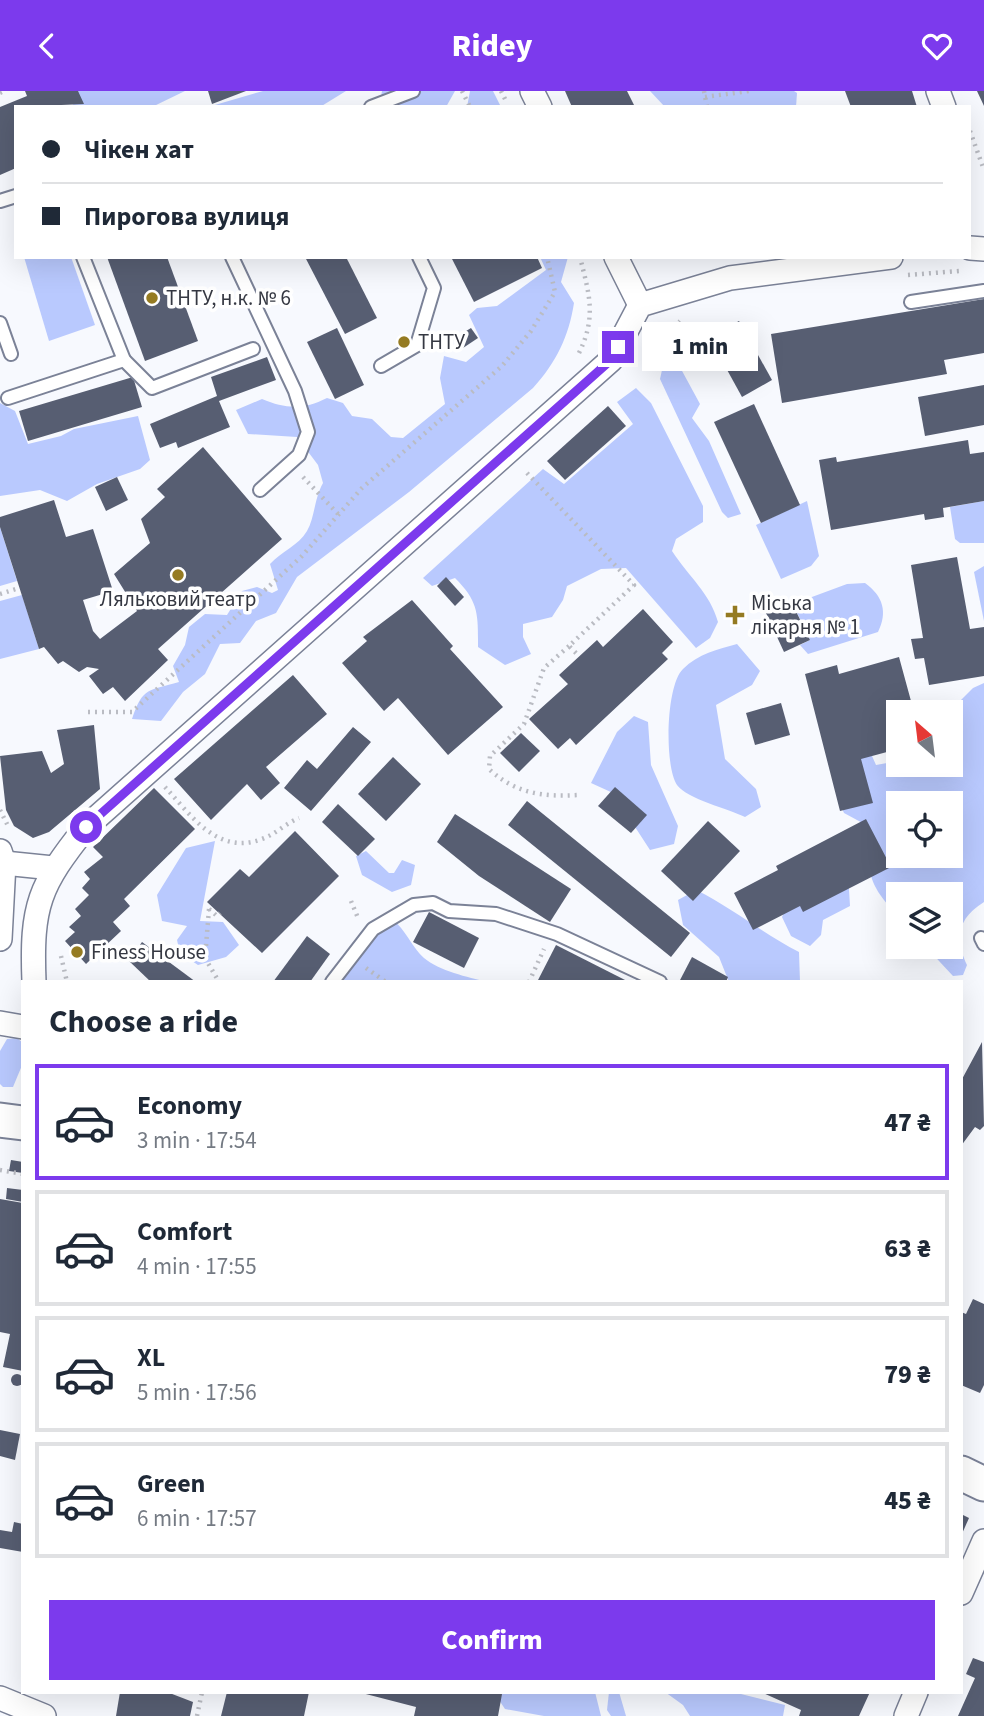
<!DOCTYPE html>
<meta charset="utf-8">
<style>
:root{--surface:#fff;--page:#f6f6f7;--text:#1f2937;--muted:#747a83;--line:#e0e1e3;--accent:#7c3aed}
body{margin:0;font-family:"Source Sans 3",sans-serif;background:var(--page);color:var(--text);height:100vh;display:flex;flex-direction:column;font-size:26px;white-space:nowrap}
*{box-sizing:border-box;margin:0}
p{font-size:23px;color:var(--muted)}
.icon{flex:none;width:38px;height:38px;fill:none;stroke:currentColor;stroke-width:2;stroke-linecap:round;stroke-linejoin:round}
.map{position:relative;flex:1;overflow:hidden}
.panel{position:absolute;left:21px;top:889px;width:942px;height:714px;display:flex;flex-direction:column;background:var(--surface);border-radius:0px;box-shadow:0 7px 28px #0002}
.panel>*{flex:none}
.top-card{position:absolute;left:14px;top:14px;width:957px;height:154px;border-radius:0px;box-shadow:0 7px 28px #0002;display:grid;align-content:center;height:154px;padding:0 28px;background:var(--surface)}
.needle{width:46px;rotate:332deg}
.buttons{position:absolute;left:886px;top:609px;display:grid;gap:14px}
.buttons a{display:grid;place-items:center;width:77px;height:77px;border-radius:0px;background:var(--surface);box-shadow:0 7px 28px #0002;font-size:35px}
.end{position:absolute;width:32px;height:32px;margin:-16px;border:9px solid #7c3aed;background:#fff;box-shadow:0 0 0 4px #fff}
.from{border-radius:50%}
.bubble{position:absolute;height:49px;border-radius:0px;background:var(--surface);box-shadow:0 7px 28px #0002;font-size:23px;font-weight:800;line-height:49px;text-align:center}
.top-card b{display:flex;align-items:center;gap:24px;height:66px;font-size:26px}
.top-card b+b{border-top:2px solid var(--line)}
.top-card i{width:18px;height:18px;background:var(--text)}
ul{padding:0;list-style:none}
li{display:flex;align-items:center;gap:21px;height:116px;margin:0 14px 10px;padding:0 14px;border:4px solid var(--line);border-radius:0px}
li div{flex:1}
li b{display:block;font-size:26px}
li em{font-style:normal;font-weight:800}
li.selected{border-color:var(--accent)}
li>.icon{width:63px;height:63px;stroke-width:1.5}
h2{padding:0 28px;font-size:32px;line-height:84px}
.primary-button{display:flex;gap:14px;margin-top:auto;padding:14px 28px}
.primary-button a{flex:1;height:80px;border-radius:0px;background:var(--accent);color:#fff;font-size:28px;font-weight:800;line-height:80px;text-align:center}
header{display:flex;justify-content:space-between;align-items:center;height:91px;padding:0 28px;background:var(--accent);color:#fff;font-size:32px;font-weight:800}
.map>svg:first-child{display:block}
.green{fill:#b9c9fe;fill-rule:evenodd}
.building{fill:#575e72}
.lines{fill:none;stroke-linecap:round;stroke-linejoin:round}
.lane-casing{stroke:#7b8297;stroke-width:16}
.street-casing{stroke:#7b8297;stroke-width:26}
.secondary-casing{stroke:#7b8297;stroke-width:37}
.path{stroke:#babcc3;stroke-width:4.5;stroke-dasharray:2 5;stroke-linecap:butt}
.lane{stroke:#fff;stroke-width:12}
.street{stroke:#fff;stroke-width:23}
.secondary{stroke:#fff;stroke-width:33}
.route{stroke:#7c3aed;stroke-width:9}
.poi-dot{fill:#957b22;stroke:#fff;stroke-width:2.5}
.labels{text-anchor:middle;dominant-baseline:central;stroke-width:7;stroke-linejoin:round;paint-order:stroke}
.poi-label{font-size:21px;fill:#353842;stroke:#fff;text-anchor:start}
</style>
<header><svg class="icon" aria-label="back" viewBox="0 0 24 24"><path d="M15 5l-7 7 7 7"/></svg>Ridey<svg class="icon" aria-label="heart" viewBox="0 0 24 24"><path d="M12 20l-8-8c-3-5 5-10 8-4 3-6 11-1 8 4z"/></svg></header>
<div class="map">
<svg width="984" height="1625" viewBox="0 0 984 1625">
<rect width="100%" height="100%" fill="#f7f9fe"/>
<g class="green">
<path d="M 64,0 L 185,0 L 152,16 L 76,16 L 64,6 Z"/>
<path d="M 263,0 L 346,0 L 320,16 L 208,16 Z"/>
<path d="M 382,0 L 455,0 L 446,16 L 379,16 Z"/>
<path d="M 470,0 L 493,0 L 501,16 L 467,16 Z"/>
<path d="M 650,0 L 794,0 L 797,2 L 796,16 L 665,16 Z"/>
<path d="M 24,166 L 71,166 L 95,234 L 49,250 Z"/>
<path d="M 540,166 L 568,166 L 561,191 L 574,212 C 569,245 556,272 533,297 L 409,401 L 297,486 L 276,522 L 256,530 L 240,552 L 220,553 L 205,583 L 183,601 L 161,630 L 132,628 C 143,595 149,600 179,591 L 173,575 L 185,554 L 189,536 L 205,523 L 227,524 L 242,500 L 257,496 L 272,502 L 278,499 L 270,473 C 282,460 298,455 307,440 C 315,426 314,408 323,392 L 318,374 L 297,346 L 248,343 L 236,319 L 262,308 C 286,318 303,319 327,307 L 343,312 L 352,325 L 372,328 L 391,346 L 403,347 L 445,313 L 440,287 L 444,265 L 466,271 L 484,256 L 469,224 L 477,217 L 497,215 L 546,179 Z"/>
<path d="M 664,270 L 681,278 L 700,313 L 692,327 L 709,350 L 741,423 L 728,427 L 722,421 L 660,288 Z"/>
<path d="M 636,297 L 651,312 L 703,415 L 703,431 L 676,448 L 672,460 C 689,486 710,502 718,531 L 710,547 L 696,557 L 626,477 L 601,478 L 567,495 L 563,509 L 552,526 L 523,533 L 523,546 L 531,563 L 505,574 L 478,556 C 478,523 479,511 455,487 L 432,495 L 423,487 L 543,378 L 564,393 L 633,333 L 617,311 Z"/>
<path d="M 0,312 L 15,320 L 28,353 L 61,345 L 74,338 L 138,325 L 150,369 L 140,378 L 97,393 L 67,410 L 40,399 L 0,405 Z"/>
<path d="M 807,410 L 819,465 L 811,475 L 781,488 L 756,434 Z"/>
<path d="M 984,410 L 984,452 L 960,452 L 955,448 L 950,416 Z"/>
<path d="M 0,436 L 17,490 L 0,495 Z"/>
<path d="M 984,475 L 984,530 L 974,481 Z"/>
<path d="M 865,492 C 883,505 888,521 878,541 L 808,563 L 800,554 L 810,549 L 793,513 L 847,493 Z"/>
<path d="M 22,504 L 39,558 L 0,568 L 0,510 Z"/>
<path d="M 737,553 L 760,580 L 752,594 L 716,614 L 725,668 L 756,698 L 761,716 L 745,726 C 729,718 687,708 677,694 C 664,674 666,594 683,578 C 698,563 718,558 737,553 Z"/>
<path d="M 984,592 L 984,811 C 958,827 954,847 967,874 L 963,884 L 953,885 L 926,856 L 950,856 L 950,803 L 898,803 L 898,825 C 866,791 867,780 870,736 L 844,722 L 840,713 L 862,663 L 872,665 L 876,674 L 898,670 L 898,674 L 950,674 L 950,620 L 973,597 ZM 898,712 L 950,712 L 950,765 L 898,765 Z"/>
<path d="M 634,625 L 648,631 L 651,674 L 678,735 L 674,753 L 650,759 L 613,702 L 591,692 L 617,641 Z"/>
<path d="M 215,750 L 200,830 L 223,831 L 239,854 L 226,866 L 198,874 L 180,862 L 177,849 L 187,835 L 162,830 L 157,804 L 186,757 Z"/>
<path d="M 366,760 L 389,782 L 394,782 L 402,769 L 415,774 L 411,794 L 392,801 L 362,784 L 356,765 Z"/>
<path d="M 848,781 L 850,815 L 823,829 L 821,844 L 810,855 L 791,845 L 782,826 L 798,791 Z"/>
<path d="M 696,799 C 733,817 763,843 799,861 L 800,891 L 729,891 L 719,866 L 683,834 L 678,809 Z"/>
<path d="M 388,825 C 405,836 410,854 424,867 C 439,880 468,886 487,891 L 337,891 L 349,873 L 361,841 Z"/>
<path d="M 17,947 L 23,952 L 23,972 L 13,996 L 3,996 L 0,993 L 0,960 L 7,948 Z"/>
<path d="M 499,1601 L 595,1601 L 601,1625 L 544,1625 L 505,1618 L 497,1606 Z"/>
<path d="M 609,1601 L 619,1601 L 626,1625 L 611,1625 L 607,1619 Z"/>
<path d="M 665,1601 L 733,1601 L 785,1614 L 783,1625 L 690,1625 L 683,1614 Z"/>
</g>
<g class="building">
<path d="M 25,0 L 78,0 L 84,13 L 16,16 L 16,77 L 0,84 L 0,16 L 27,5 Z"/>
<path d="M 208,0 L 246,0 L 212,13 Z"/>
<path d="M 565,0 L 627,0 L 635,16 L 572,16 Z"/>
<path d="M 845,0 L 912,0 L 917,16 L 851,16 Z"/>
<path d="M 977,0 L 984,0 L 984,15 Z"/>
<path d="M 107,166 L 167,166 L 198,250 L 145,270 Z"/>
<path d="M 305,166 L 346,166 L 377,227 L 345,243 Z"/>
<path d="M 451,166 L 537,166 L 542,177 L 474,211 Z"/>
<path d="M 984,208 L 984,262 L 944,269 L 947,283 L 782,312 L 771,243 Z"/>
<path d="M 739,230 L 772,289 L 742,306 L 709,246 Z"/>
<path d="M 337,237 L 364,294 L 335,308 L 307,251 Z"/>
<path d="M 471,237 L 478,247 L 460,259 L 453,248 Z"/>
<path d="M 267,266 L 276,289 L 219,310 L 230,336 L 178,357 L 176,351 L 160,357 L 150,333 L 217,305 L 211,286 Z"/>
<path d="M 133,286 L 142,316 L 28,350 L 19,320 Z"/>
<path d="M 984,294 L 984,334 L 925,345 L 918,306 Z"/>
<path d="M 754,313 L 800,414 L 761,432 L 714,331 Z"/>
<path d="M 608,315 L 626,335 L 565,389 L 547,370 Z"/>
<path d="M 968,349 L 970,363 L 984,361 L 984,410 L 943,417 L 944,426 L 925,429 L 924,423 L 831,439 L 819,369 L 836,366 L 837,371 Z"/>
<path d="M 203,356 L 282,448 L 158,558 L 168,569 L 125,610 L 113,596 L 103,603 L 89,585 L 99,578 L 87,576 L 79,581 L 63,570 L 58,573 L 44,556 L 39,558 L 0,436 L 0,426 L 54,409 L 66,446 L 93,438 L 113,500 L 83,509 L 93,540 L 100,548 L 137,520 L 114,483 L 150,452 L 141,428 L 165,406 L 157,398 Z"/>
<path d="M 117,386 L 128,409 L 106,420 L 95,396 Z"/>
<path d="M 957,466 L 970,538 L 984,536 L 984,585 L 929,594 L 924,567 L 915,568 L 911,548 L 923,547 L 911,474 Z"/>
<path d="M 446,486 L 464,506 L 455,515 L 437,495 Z"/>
<path d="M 412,509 L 453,555 L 450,558 L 503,616 L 448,664 L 398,607 L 384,620 L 342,572 L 367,550 L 363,546 Z"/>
<path d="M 791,510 L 810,549 L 784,561 L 766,522 Z"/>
<path d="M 643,518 L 673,551 L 662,562 L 668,568 L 576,654 L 570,647 L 558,658 L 529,628 L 568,593 L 559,584 L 597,549 L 603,556 Z"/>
<path d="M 899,566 L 914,621 L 898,621 L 898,658 L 861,668 L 873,712 L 840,720 L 805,583 L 837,574 L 839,583 Z"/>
<path d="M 293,584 L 327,623 L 266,676 L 280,692 L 271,700 L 261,709 L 247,693 L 211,729 L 174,688 Z"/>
<path d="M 781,612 L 790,644 L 755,654 L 746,622 Z"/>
<path d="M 94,634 L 100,698 L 49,741 L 33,747 L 14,735 L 6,719 L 0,665 L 42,660 L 51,682 L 64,673 L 57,639 Z"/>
<path d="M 353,636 L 371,651 L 311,720 L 284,697 L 307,669 L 317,678 Z"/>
<path d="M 521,642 L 540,660 L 519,681 L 500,662 Z"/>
<path d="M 393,666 L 421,693 L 386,730 L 358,703 Z"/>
<path d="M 615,696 L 647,724 L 631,742 L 598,715 Z"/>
<path d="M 154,697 L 195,738 L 124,808 L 130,815 L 113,831 L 121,840 L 86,873 L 65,850 L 75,841 L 69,836 L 81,825 L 75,818 L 89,804 L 82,797 L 90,788 L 84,781 L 103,766 L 93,756 Z"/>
<path d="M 527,710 L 690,842 L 671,866 L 508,734 Z"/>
<path d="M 338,713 L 375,748 L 358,765 L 322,731 Z"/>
<path d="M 455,723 L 571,798 L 550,831 L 479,785 L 437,751 Z"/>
<path d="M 866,728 L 891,776 L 803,821 L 800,815 L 753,839 L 734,802 L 778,779 L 776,775 Z"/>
<path d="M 708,730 L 740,760 L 693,810 L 661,780 Z"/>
<path d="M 295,740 L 339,785 L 262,862 L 207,811 L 240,778 L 249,786 Z"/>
<path d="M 429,821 L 479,847 L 464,877 L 413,851 Z"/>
<path d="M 307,845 L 330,863 L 310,891 L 273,891 Z"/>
<path d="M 142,851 L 196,891 L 151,891 L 129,870 Z"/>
<path d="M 556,854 L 629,891 L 537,891 Z"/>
<path d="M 692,866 L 728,886 L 726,891 L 679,891 Z"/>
<path d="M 982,951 L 984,1035 L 980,1039 L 975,1036 L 961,1055 L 961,990 Z"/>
<path d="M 11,1069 L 23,1071 L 23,1082 L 9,1080 Z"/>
<path d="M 7,1097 L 23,1099 L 23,1111 L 6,1108 Z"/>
<path d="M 0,1108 L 23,1112 L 23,1280 L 3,1276 L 10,1243 L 0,1241 Z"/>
<path d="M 973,1208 L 984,1213 L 984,1294 L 980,1302 L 961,1294 L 961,1221 L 966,1223 Z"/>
<circle cx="17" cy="1289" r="6"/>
<path d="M 0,1339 L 20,1343 L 15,1369 L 0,1365 Z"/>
<path d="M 961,1423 L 969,1427 L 961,1445 Z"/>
<path d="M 14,1431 L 23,1433 L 23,1461 L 0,1457 L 0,1439 L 12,1441 Z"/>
<path d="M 973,1567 L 984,1571 L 984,1625 L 958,1625 L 975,1587 L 966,1583 Z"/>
<path d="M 120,1601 L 167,1601 L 193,1611 L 190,1625 L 116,1625 Z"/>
<path d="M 227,1601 L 309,1601 L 304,1625 L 221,1625 Z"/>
<path d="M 358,1601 L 500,1601 L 502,1603 L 498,1625 L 414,1625 L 416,1616 Z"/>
<path d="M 761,1601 L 870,1601 L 859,1625 L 799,1625 L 801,1619 Z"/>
</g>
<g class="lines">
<defs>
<g id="lane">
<path d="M 371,16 L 413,0"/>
<path d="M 0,110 L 16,105"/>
<path d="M 232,166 L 295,300 L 308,341 L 299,364 L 260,399"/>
<path d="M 911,211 L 984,200"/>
<path d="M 0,232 L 11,263"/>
<path d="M 124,269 L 152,297 L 253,258"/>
<path d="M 381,275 L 417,254 L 434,197 L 419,166"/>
<path d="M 8,307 L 124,269 L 83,166"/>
<path d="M 981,847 L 984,853"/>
<path d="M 332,891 L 373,838 L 414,814 L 433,812 L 449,820 L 496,823 L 557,843 L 660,891"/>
</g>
<g id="street">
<path d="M 532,0 L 540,16"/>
<path d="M 938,0 L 944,16"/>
<path d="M 970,157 L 984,158"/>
<path d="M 616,166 L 640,214"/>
<path d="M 0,760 L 4,772 L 0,848"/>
<path d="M 4,772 L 53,777"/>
<path d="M 34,891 C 31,814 39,795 86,736 L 611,269 L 640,214 L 730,187 L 891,166"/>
<path d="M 0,932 L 23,936"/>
<path d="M 961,1502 L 984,1450"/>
<path d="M 0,1607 L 44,1625"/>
<path d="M 906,1625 L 916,1601"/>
</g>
<g id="secondary">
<path d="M 0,1029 L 23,1032"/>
<path d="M 961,1382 L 984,1393"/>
</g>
</defs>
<use href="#lane" class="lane-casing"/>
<use href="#street" class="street-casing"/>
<use href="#secondary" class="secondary-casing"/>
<g class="path">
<path d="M 462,0 L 470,16"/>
<path d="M 501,0 L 507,12"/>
<path d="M 704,0 L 707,16"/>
<path d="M 0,2 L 4,0"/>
<path d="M 705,6 L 749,0"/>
<path d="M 970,40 L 984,79"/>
<path d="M 908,184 L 959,180"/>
<path d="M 579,262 C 597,225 589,203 580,166"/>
<path d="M 644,265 L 680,230"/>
<path d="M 527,382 L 634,494 L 569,555 L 579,565"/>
<path d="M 303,386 L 339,424"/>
<path d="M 0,503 L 19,497"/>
<path d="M 569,555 L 544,577 L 524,633 L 490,665 L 489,678 C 516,703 543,706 579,704"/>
<path d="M 88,621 L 132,621 L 302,465 L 362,397 L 502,275 L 531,240 L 555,201 L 547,166"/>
<path d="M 165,696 C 191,724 217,765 262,748 C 276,743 286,732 299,727"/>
<path d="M 0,719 L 9,737"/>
<path d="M 351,810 L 358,827"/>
<path d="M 209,818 L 205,867 L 219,891"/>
<path d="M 209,818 L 217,825 L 220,822"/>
<path d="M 61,865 L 67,891"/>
<path d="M 366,877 L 386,891"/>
<path d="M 529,891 L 544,858"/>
<path d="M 0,1079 L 23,1083"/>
<path d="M 197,1625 L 202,1601"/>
</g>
<use href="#lane" class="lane"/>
<use href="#street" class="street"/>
<use href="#secondary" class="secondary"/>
</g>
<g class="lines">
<path class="route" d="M 86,736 L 611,269 L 618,256"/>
</g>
<g class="poi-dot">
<circle cx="152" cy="207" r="7"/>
<circle cx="404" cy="251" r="7"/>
<circle cx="178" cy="484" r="7"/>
<path d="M731.5 513.5h7v7h7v7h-7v7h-7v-7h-7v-7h7z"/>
<circle cx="77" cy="861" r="7"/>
</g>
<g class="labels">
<g class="poi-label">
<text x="166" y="207">ТНТУ, н.к. № 6</text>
<text x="418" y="251">ТНТУ</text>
<text x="178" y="508" text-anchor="middle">Ляльковий театр</text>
<text x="751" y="512">Міська<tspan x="751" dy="24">лікарня № 1</tspan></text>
<text x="91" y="861">Finess House</text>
</g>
</g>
</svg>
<div class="buttons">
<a><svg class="needle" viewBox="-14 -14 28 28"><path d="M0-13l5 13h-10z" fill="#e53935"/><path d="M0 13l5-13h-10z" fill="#747a83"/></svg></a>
<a><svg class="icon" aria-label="locate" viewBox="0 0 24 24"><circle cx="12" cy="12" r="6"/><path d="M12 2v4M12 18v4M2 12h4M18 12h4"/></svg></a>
<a><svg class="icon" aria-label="layers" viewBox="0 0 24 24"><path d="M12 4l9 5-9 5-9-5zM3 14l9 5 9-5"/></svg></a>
</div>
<i class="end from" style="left:86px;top:736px"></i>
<i class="end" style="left:618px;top:256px"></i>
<div class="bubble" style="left:642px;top:231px;width:116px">1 min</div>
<div class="top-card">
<b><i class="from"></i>Чікен хат</b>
<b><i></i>Пирогова вулиця</b>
</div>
<section class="panel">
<h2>Choose a ride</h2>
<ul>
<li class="selected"><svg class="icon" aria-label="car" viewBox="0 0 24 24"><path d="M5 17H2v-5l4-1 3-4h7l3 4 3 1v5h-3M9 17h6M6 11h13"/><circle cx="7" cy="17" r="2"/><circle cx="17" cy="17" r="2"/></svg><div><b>Economy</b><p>3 min · 17:54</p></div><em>47 ₴</em></li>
<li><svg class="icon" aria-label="car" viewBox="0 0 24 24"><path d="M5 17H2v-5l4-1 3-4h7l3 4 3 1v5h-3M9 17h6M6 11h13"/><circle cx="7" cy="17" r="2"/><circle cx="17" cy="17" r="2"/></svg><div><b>Comfort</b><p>4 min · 17:55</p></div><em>63 ₴</em></li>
<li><svg class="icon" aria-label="car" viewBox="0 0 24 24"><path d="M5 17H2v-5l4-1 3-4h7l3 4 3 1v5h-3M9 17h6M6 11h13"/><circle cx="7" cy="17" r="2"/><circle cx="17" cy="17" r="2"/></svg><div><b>XL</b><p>5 min · 17:56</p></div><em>79 ₴</em></li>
<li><svg class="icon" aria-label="car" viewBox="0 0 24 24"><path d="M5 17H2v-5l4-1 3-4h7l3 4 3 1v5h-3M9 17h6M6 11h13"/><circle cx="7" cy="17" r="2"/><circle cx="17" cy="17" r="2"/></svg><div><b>Green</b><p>6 min · 17:57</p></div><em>45 ₴</em></li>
</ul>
<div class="primary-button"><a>Confirm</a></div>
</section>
</div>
